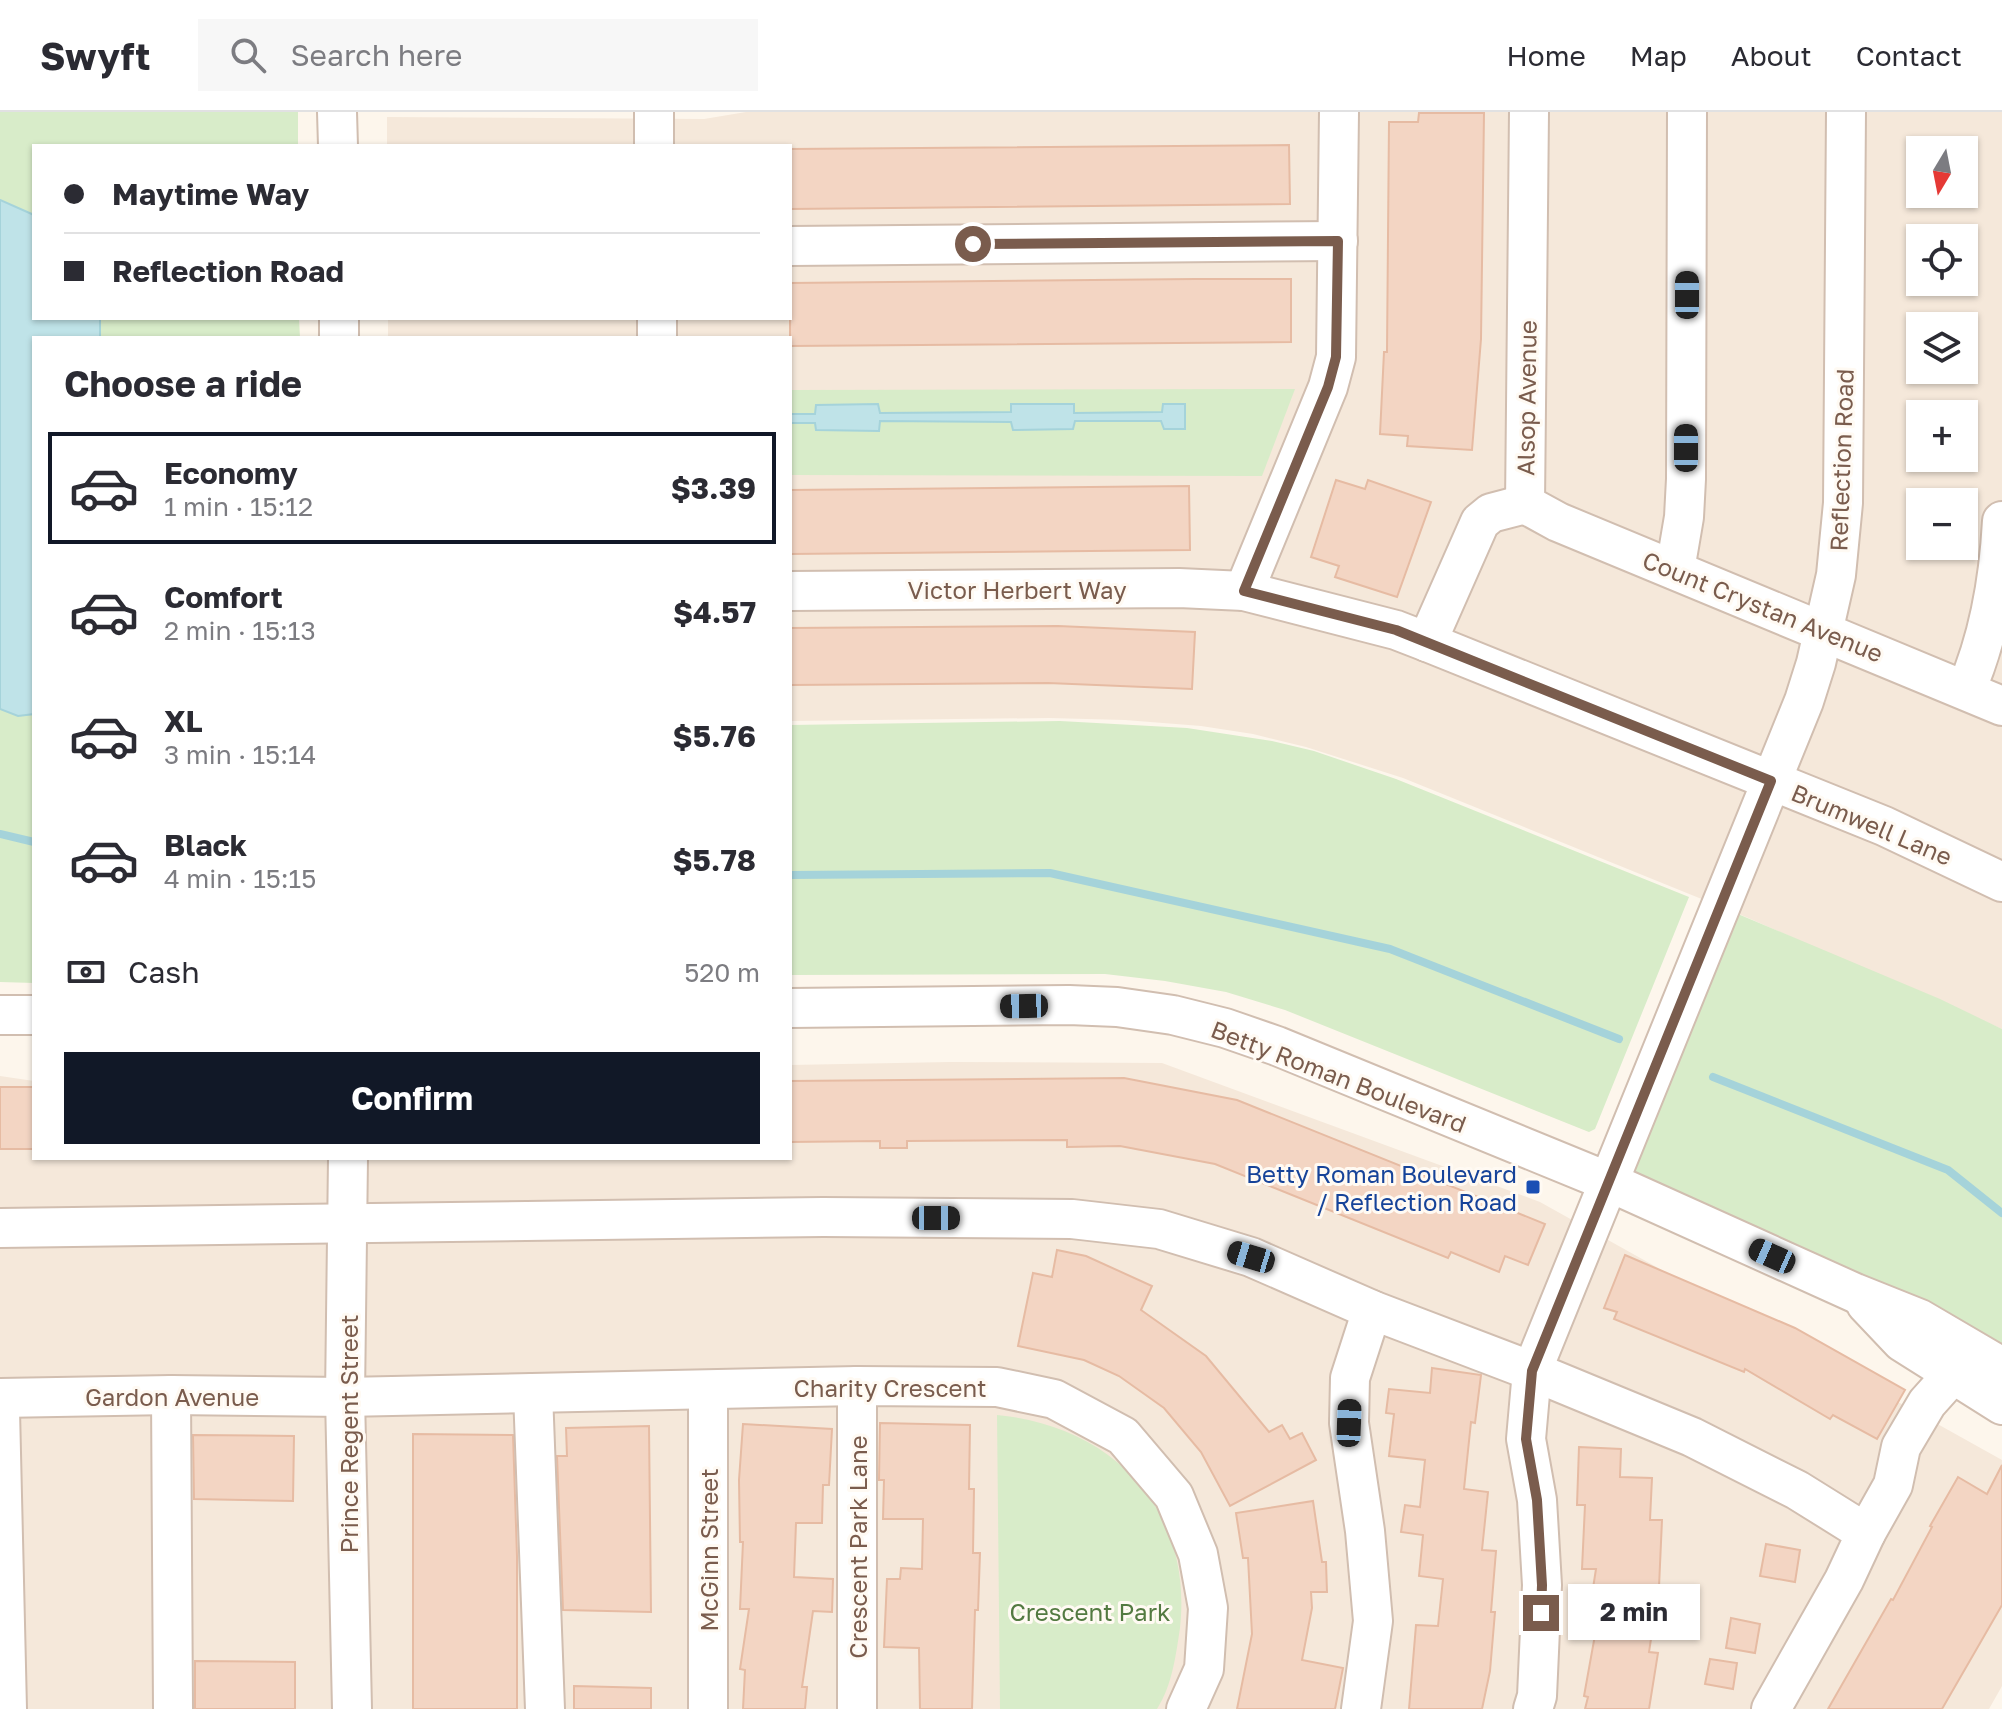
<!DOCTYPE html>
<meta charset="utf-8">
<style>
:root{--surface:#fff;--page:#f7f7f7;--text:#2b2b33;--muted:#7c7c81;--line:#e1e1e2;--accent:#111827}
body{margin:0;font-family:"Golos Text",sans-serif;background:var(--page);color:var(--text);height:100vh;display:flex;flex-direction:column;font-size:30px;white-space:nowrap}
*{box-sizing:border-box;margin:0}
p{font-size:26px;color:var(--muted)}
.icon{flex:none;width:44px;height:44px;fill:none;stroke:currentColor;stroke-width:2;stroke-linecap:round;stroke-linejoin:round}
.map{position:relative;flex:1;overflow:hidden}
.sheet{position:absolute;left:32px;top:224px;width:760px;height:824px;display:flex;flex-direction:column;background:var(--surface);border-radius:0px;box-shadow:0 2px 6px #0004}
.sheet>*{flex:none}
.top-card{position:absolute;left:32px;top:32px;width:760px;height:176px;border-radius:0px;box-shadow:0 2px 6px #0004;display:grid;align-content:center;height:176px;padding:0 32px;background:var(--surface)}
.needle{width:52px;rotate:190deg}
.tools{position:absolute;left:1906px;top:24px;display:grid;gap:16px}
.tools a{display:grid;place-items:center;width:72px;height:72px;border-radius:0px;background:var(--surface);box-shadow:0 2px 6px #0004;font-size:40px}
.end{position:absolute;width:36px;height:36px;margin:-18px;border:10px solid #7a5c4d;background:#fff;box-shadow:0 0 0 4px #fff}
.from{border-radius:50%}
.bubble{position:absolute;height:56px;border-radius:0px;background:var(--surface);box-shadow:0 2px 6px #0004;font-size:26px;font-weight:700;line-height:56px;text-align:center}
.car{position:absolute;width:24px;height:48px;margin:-24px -12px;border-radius:10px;box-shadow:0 0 6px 2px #0007;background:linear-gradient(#222 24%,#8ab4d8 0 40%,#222 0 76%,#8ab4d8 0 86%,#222 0)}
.top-card b{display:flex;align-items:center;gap:28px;height:76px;font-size:30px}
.top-card b+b{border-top:2px solid var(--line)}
.top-card i{width:20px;height:20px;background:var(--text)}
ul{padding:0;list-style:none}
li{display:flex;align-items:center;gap:24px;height:112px;margin:0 16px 12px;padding:0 16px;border:4px solid transparent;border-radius:0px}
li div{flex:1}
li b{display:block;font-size:30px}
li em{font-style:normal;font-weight:700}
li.active{border-color:var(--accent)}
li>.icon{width:72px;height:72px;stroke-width:1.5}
h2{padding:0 32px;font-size:36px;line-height:96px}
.pay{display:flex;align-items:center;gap:20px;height:88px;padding:0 32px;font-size:30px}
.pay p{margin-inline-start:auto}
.primary-button{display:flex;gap:16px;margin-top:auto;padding:16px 32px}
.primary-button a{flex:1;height:92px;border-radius:0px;background:var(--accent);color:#fff;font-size:32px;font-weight:700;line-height:92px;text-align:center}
header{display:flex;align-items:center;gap:48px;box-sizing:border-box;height:112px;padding:0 40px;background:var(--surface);border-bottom:2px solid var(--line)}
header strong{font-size:38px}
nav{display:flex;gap:44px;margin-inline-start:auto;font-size:28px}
.search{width:560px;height:72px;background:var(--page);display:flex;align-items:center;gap:20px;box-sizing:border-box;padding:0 28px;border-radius:0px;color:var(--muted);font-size:30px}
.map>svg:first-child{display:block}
.residential{fill:#f5e8da;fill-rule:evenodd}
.green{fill:#d8ecc9}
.water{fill:#bfe3e8;stroke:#a5d3da;stroke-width:2}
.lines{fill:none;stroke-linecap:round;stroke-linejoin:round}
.stream{stroke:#a5d3da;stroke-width:8}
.building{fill:#f3d5c3;stroke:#e6bba3;stroke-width:2}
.minor-casing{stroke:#d1beb0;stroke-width:42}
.minor{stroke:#fff;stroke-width:38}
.route{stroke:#7a5c4d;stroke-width:10}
.transit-dot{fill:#1a4fb4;stroke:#fffaf3;stroke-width:3}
.labels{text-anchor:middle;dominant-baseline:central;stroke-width:6;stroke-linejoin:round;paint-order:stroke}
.street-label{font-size:24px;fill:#7a5c4d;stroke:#fffaf3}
.transit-label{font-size:24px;fill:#164399;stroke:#fffaf3;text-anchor:end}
.park-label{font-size:24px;fill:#537a41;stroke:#fffaf3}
</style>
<header>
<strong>Swyft</strong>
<div class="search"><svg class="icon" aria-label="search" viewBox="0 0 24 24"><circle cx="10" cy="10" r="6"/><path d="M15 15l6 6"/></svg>Search here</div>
<nav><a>Home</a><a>Map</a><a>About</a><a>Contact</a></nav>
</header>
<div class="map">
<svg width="2002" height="1597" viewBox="0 0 2002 1597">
<rect width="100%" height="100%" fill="#fdf6ec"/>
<g class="residential">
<path d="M 746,0 L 2002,0 L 2002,917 L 1746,805 L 1403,666 L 1306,635 L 1253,622 L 1201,614 L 1125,608 L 1049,606 L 790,609 L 790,226 L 388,226 L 388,206 L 790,206 L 790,34 L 387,34 L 387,5 L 704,7 ZM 1920,38 L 1964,38 L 1964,82 L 1920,82 ZM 1920,126 L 1964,126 L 1964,170 L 1920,170 ZM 1920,214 L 1964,214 L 1964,258 L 1920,258 ZM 1920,302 L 1964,302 L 1964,346 L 1920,346 ZM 1920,390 L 1964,390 L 1964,434 L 1920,434 Z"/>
<path d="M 950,950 L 1162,951 L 1540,1090 L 2002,1348 L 2002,1574 L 1989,1597 L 0,1597 L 0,964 L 34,969 L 34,1046 L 790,1046 L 790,953 Z"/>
</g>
<g class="green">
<path d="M 0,0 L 298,0 L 298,34 L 34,34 L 34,206 L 299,206 L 300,226 L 34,226 L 34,871 L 0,870 Z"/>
<path d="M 1295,277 L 1262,364 L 790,363 L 790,278 Z"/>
<path d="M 1060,609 L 1187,616 L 1272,629 L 1314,639 L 1396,667 L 1689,785 L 1595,1017 L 1589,1020 L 1285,898 L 1226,880 L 1165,869 L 1105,862 L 790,863 L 790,613 Z"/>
<path d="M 1719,794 L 1940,887 L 2002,917 L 2002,1245 L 1633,1082 L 1616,1041 Z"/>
<path d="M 997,1303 C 1112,1314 1193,1396 1180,1516 C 1176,1543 1172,1574 1157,1597 L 1000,1597 Z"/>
</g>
<g class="water">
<path d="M 0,88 L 34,103 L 34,206 L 100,206 L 100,226 L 34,226 L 34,602 L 18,604 L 0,597 Z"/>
<path d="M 878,292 L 880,301 L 1011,300 L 1011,292 L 1074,292 L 1074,301 L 1162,300 L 1163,292 L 1185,292 L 1185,317 L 1164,317 L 1161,309 L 1075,309 L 1073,317 L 1013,318 L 1011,310 L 880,309 L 879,319 L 816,318 L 815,311 L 790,311 L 790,302 L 815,302 L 816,293 Z"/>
</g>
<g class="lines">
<g class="stream">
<path d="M 0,722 L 34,730"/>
<path d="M 790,763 L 1050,761 L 1390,837 L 1619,927"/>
<path d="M 1713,965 L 1948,1058 L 2002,1101"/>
</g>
</g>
<g class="building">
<path d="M 1419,1 L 1484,1 L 1481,227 L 1472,338 L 1407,334 L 1408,324 L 1380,322 L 1384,240 L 1387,240 L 1389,10 L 1418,10 Z"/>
<path d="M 1289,33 L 1290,92 L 790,97 L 790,37 Z"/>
<path d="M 1195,167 L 1291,167 L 1291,230 L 790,234 L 790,171 Z"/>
<path d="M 1336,368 L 1365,377 L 1368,368 L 1431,390 L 1397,485 L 1335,465 L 1339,454 L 1311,445 Z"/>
<path d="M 1189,374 L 1190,438 L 790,442 L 790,378 Z"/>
<path d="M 1058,514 L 1195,520 L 1192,577 L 1048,571 L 790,573 L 790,516 Z"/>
<path d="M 1124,966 L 1237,988 L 1545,1112 L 1528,1153 L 1505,1144 L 1499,1160 L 1451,1140 L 1448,1146 L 1215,1052 L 1120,1034 L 1067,1035 L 1067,1028 L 907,1029 L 907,1036 L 880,1036 L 880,1029 L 790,1030 L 790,969 Z"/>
<rect x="0" y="975" width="34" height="62"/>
<path d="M 1057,1138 L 1086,1144 L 1152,1174 L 1141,1198 L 1206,1244 L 1269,1320 L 1282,1313 L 1290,1327 L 1302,1321 L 1316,1348 L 1230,1394 L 1201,1340 L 1164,1296 L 1119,1264 L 1084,1248 L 1018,1234 L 1033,1161 L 1052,1165 Z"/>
<path d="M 1625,1143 L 1795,1216 L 1905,1278 L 1877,1327 L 1833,1303 L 1830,1307 L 1745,1257 L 1744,1260 L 1614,1207 L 1617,1200 L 1604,1196 Z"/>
<path d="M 1432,1256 L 1481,1263 L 1475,1311 L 1471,1310 L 1464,1377 L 1488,1380 L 1482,1438 L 1496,1439 L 1491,1500 L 1495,1500 L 1490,1559 L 1482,1597 L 1409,1597 L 1416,1513 L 1438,1514 L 1443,1467 L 1419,1464 L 1423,1423 L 1401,1420 L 1405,1393 L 1420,1395 L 1425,1348 L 1389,1344 L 1394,1302 L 1386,1301 L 1389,1277 L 1430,1281 Z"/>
<path d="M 880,1311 L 970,1313 L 969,1377 L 974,1377 L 973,1441 L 980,1441 L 978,1498 L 975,1498 L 972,1597 L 920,1597 L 919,1536 L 884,1535 L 887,1467 L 900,1467 L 901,1456 L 922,1457 L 923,1407 L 883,1407 L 884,1368 L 879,1368 Z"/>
<path d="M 743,1312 L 832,1317 L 829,1373 L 823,1373 L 822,1411 L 796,1411 L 794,1465 L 833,1467 L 832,1500 L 813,1499 L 802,1575 L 807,1575 L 805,1597 L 743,1597 L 745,1558 L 740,1557 L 749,1497 L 740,1497 L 743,1430 L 740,1430 L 739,1368 Z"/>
<path d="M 649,1314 L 651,1500 L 563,1498 L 557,1344 L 567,1344 L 566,1316 Z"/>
<path d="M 413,1322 L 513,1323 L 517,1444 L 517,1597 L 413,1597 Z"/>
<path d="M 193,1323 L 294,1324 L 293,1389 L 194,1387 Z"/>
<path d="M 1579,1335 L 1621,1337 L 1620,1365 L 1652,1366 L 1650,1408 L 1662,1408 L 1659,1475 L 1649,1540 L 1658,1541 L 1649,1597 L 1585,1597 L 1588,1585 L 1584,1584 L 1595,1523 L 1586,1521 L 1596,1457 L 1582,1457 L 1585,1393 L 1577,1393 Z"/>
<path d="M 2002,1353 L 2002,1493 L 1942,1597 L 1828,1597 L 1891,1487 L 1893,1488 L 1932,1415 L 1930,1414 L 1958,1365 L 1987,1382 Z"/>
<path d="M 1313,1389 L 1322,1450 L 1326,1450 L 1327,1480 L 1311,1480 L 1312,1496 L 1302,1548 L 1343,1556 L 1335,1597 L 1237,1597 L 1252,1522 L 1248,1446 L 1243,1446 L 1236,1401 Z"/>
<path d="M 1766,1432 L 1800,1438 L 1795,1470 L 1760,1464 Z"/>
<path d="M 1731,1506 L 1760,1512 L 1755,1541 L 1726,1536 Z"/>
<path d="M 1710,1547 L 1737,1551 L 1733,1577 L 1705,1572 Z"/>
<path d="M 195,1549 L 295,1550 L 295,1597 L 195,1597 Z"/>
<path d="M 574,1574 L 651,1576 L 651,1597 L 574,1597 Z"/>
</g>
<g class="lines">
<defs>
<g id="minor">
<path d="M 337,0 L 338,34"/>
<path d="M 654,0 L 654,34"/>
<path d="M 790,134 L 1338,129"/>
<path d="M 339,206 L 339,226"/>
<path d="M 657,206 L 657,226"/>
<path d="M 1525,392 L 1558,410 L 2002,594"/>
<path d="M 1525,392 L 1529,0"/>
<path d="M 1675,458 L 1684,405 L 1686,367 L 1687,0"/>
<path d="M 790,479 L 1179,476 L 1244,479 L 1396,518 L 1427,530 L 1884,714 L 2002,770"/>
<path d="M 1244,479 L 1328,275 L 1336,245 L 1339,0"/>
<path d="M 1427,530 L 1480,410 L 1491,401 L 1525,392"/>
<path d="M 1966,578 C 1989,525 1999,466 2002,409"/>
<path d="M 790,896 L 1069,893 L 1117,895 L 1173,903 L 1225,916 L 1277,934 L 1609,1070 L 1855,1181 L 1920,1207 L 2002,1255"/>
<path d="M 0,903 L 34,903"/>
<path d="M 348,1046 L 345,1285 L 352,1597"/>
<path d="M 0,1116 L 823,1105 L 1072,1107 L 1159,1117 L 1251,1145 L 1372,1198 L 1532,1259 L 1692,1325 L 1797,1378 L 1866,1421 L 1844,1468 L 1771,1597"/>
<path d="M 1866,1192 L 1902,1230 L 2002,1293"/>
<path d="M 857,1274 L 857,1597"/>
<path d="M 708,1278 L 708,1597"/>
<path d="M 533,1281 L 545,1597"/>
<path d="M 171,1283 L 173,1597"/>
<path d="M 0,1286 L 171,1283 L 345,1285 L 857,1274 L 997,1275 L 1054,1287 L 1123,1324 L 1174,1384 L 1198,1442 L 1208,1496 L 1204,1557 L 1186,1597"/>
<path d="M 0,1298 L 7,1597"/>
<path d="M 1866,1421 L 1893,1373 L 1901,1335 L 1927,1291 L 1953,1262"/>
<path d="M 1361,1597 L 1373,1509 L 1365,1419 L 1349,1311 L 1350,1266 L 1372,1198"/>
<path d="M 1533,1597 L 1537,1584 L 1542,1473 L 1537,1388 L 1526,1327 L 1532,1259 L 1804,589 L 1816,551 L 1836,463 L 1843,391 L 1846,0"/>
</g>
</defs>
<use href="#minor" class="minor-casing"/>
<use href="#minor" class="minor"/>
</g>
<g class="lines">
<path class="route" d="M 973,132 L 1338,129 L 1336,245 L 1328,275 L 1244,479 L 1396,518 L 1771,669 L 1532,1259 L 1526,1327 L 1537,1388 L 1542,1473 L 1541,1501"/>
</g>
<rect class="transit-dot" x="1525" y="1067" width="16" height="16" rx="4"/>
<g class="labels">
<g class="street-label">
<text transform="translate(1526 286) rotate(-89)">Alsop Avenue</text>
<text transform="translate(1841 348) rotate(-88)">Reflection Road</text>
<text x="1017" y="477">Victor Herbert Way</text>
<text transform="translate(1763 494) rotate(22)">Count Crystan Avenue</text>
<text transform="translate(1872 712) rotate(23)">Brumwell Lane</text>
<text transform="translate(1339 964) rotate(21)">Betty Roman Boulevard</text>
<text x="890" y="1275">Charity Crescent</text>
<text x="172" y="1284">Gardon Avenue</text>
<text transform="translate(348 1322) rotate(-90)">Prince Regent Street</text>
<text transform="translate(857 1435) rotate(-90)">Crescent Park Lane</text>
<text transform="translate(708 1438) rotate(-90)">McGinn Street</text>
</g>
<g class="transit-label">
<text x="1517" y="1061">Betty Roman Boulevard<tspan x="1517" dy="28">/ Reflection Road</tspan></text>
</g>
<g class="park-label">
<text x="1090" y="1499">Crescent Park</text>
</g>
</g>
</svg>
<div class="tools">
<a><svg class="needle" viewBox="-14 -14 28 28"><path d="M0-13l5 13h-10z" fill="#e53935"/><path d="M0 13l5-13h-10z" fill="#7c7c81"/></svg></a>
<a><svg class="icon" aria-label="locate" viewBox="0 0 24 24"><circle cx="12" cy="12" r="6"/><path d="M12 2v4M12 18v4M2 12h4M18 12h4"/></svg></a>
<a><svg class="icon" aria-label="layers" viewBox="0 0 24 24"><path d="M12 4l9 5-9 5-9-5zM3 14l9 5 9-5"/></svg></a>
<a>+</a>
<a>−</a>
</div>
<i class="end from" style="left:973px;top:132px"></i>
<i class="end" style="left:1541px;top:1501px"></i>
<div class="bubble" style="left:1568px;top:1472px;width:132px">2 min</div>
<i class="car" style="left:1687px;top:183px;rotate:0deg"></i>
<i class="car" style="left:1686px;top:336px;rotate:0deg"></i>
<i class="car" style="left:1024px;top:894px;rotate:269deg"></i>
<i class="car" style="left:936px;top:1106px;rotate:90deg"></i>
<i class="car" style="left:1772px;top:1144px;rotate:294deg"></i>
<i class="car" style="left:1251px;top:1145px;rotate:287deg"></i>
<i class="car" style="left:1349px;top:1311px;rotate:2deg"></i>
<div class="top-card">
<b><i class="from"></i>Maytime Way</b>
<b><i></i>Reflection Road</b>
</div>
<section class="sheet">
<h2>Choose a ride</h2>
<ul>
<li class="active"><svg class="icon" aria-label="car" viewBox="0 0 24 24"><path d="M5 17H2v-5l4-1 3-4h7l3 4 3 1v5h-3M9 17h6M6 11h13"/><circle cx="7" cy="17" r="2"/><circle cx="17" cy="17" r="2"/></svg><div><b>Economy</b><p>1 min · 15:12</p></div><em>$3.39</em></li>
<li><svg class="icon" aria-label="car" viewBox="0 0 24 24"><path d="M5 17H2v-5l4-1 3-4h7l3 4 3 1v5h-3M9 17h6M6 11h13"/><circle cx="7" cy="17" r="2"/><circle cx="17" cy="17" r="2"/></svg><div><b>Comfort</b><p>2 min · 15:13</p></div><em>$4.57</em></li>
<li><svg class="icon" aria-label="car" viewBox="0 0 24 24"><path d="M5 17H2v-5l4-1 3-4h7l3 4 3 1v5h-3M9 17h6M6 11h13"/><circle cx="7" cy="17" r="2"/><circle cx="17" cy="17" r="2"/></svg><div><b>XL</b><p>3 min · 15:14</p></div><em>$5.76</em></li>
<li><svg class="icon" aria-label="car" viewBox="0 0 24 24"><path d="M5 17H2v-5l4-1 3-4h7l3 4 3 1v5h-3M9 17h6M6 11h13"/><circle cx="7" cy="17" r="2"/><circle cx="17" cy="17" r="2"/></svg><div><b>Black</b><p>4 min · 15:15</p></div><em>$5.78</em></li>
</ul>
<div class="pay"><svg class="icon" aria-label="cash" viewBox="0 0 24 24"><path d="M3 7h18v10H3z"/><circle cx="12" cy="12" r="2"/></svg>Cash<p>520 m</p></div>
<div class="primary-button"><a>Confirm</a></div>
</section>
</div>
